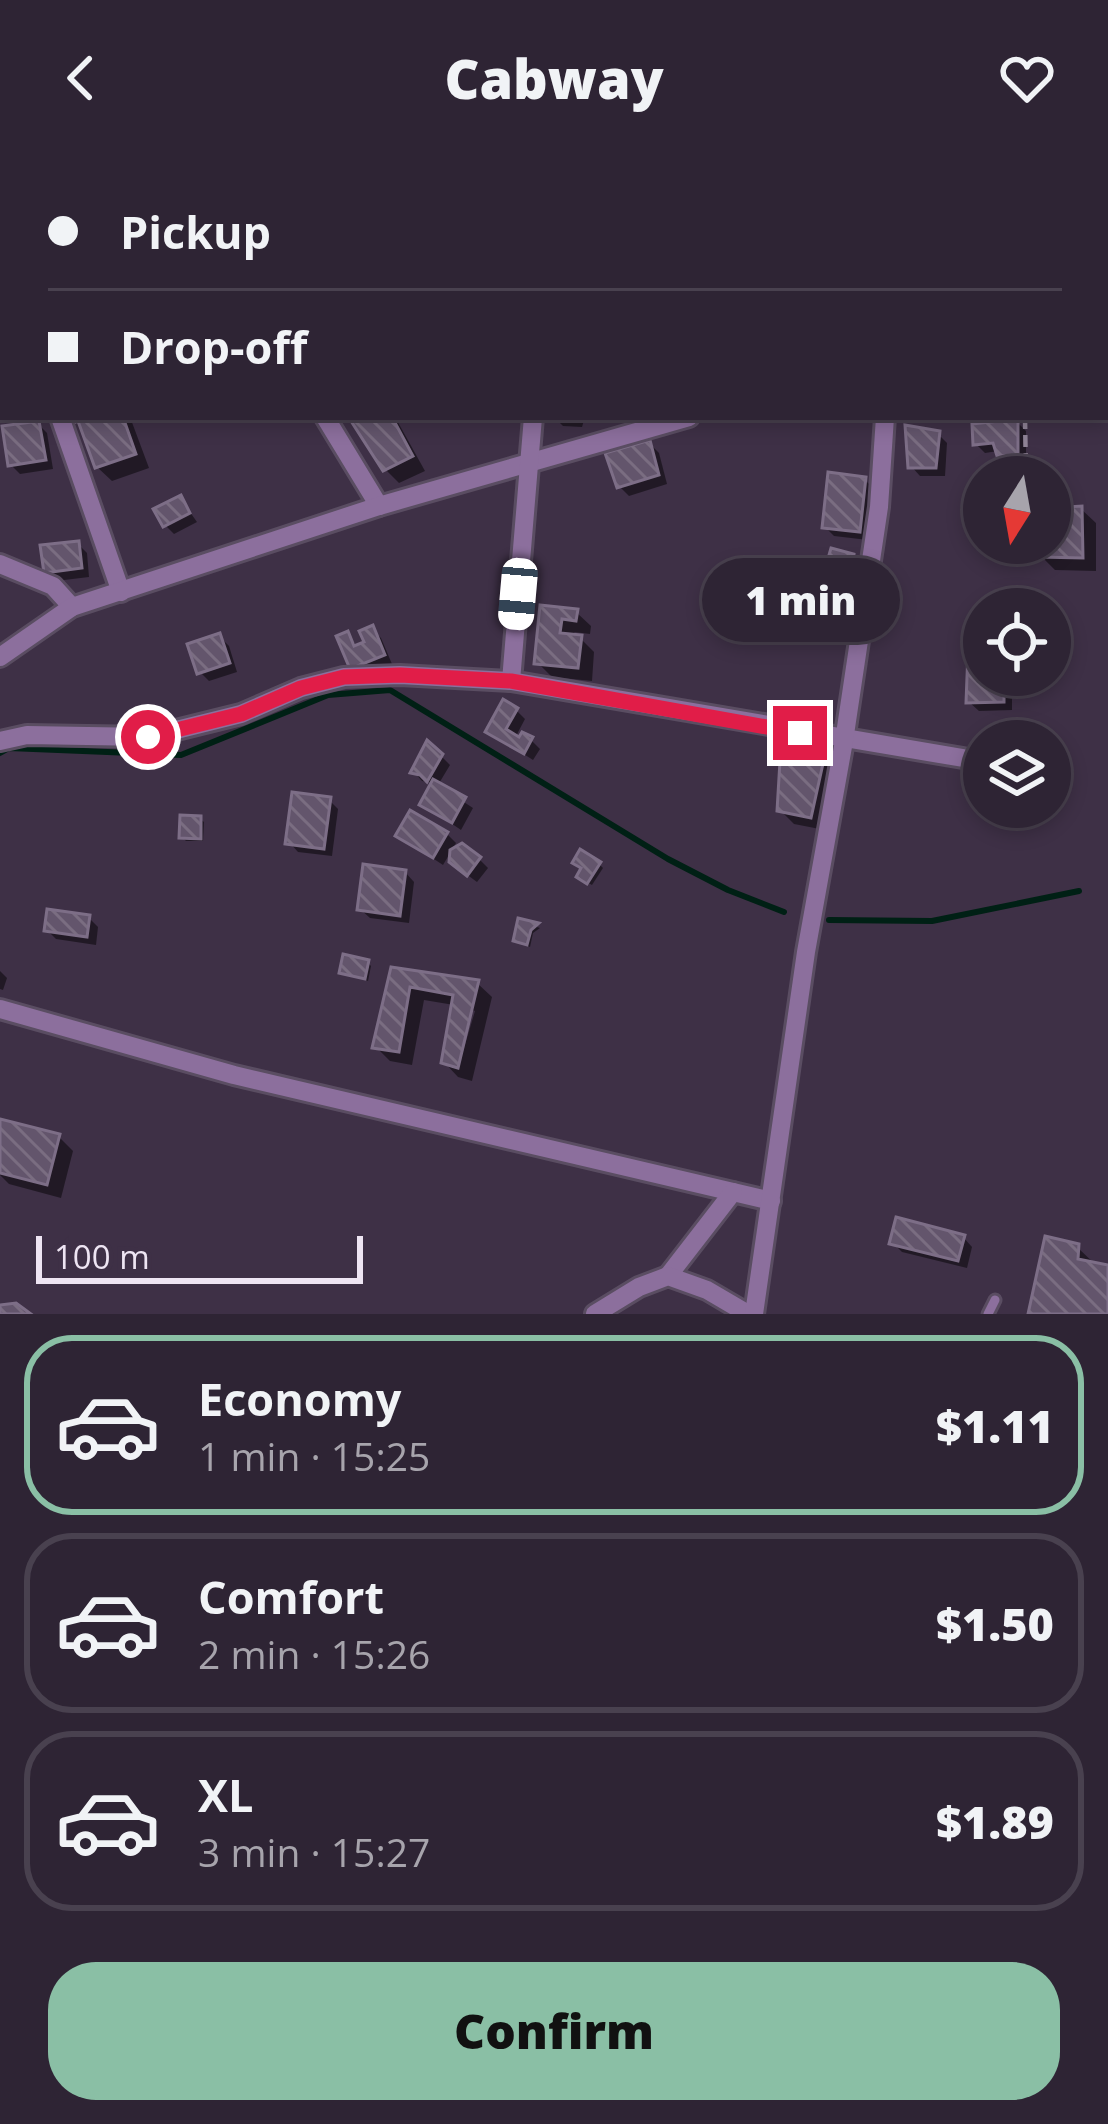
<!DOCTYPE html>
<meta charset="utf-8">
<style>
:root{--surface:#2e2434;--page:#362c3c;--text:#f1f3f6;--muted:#a7a4ac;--line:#49414f;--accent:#8abfa5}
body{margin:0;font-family:"Open Sans",sans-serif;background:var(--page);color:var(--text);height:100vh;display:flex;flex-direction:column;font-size:45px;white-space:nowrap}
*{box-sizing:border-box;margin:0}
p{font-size:39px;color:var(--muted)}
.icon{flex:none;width:66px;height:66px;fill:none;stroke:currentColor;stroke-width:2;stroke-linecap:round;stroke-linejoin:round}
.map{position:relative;height:1158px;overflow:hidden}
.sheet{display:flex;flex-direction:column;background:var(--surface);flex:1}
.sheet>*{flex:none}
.hud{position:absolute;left:0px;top:0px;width:1110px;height:264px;box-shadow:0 6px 18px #0003,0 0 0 3px var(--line);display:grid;align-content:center;height:264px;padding:0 48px;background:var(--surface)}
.needle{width:78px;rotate:191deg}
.tools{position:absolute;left:963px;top:300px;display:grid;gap:24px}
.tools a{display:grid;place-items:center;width:108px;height:108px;border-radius:50%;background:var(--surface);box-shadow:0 6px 18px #0003,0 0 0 3px var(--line);font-size:60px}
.scale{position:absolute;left:36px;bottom:30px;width:327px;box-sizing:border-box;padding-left:12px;border:6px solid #eee5f3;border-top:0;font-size:33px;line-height:42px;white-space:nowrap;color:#eee5f3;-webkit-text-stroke:9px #3e3046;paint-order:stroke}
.end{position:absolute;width:54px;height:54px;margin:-27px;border:15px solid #e11d48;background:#fff;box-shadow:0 0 0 6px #fff}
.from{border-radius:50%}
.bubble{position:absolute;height:84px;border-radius:42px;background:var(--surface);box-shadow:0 6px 18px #0003,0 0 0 3px var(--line);font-size:39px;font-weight:800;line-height:84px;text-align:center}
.car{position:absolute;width:36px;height:72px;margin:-36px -18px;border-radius:15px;box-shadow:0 0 9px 3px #0007;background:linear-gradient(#fff 24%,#345 0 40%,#fff 0 76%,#345 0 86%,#fff 0)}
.hud b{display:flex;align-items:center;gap:42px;height:114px;font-size:45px}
.hud b+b{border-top:3px solid var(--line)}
.hud i{width:30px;height:30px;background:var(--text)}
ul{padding:21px 0 0;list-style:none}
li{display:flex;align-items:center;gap:36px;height:180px;margin:0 24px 18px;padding:0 24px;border:6px solid var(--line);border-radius:48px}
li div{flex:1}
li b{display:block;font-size:45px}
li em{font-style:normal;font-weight:800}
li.on{border-color:var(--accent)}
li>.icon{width:108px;height:108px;stroke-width:1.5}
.action{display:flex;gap:24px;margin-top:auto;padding:24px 48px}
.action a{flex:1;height:138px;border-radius:48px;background:var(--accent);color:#111;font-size:48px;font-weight:800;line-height:138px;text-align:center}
header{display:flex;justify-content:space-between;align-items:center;height:156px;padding:0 48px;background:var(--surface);font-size:54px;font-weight:800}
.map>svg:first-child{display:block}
.shadow{fill:#0007;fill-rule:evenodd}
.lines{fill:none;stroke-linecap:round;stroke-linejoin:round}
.stream{stroke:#002015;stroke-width:6}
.building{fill:url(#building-back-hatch);stroke:#7d6e87;stroke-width:3}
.lane-casing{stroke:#5a4d62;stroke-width:15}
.street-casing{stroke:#5a4d62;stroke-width:24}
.path{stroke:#8f8396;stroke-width:4.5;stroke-dasharray:12 6;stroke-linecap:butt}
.lane{stroke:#8c6f9d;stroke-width:9}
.street{stroke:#8c6f9d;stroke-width:18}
.route{stroke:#e11d48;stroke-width:15}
</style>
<header><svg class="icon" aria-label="back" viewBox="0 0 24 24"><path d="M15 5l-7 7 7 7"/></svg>Cabway<svg class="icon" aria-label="heart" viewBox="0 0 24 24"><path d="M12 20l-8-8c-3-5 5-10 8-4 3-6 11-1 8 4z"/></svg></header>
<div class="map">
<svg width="1108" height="1158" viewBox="0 0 1108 1158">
<defs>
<pattern id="building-back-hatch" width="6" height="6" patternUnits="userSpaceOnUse" patternTransform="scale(3)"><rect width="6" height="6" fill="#63556c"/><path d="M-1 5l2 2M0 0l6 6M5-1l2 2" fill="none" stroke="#7a6d81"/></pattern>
</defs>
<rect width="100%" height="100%" fill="#3e3046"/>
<g class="shadow">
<path d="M 124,0 L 146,0 L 149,3 L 123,3 Z"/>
<path d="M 151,0 L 191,0 L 150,3 Z"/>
<path d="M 580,0 L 614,0 L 617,3 L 577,3 Z"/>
<path d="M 920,0 L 953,0 L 946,3 Z"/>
<path d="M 0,61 L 3,160 L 0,160 Z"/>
<path d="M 74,261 L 130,261 L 149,312 L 112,325 L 97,311 L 84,273 Z"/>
<path d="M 363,261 L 395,261 L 425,315 L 399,327 L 385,313 Z"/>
<path d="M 554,261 L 585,261 L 582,271 L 563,270 Z"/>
<path d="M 1017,266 L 1026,275 L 1026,307 L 1009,308 L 998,295 L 985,297 L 976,288 Z"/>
<path d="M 38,268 L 47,277 L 53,313 L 20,318 L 11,309 Z"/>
<path d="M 938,278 L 947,287 L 945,320 L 920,320 L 911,310 Z"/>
<path d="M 650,288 L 659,297 L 667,328 L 629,340 L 620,331 Z"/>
<path d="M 865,324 L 874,333 L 868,384 L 834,380 L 825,371 Z"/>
<path d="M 180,342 L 197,366 L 174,378 L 165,369 Z"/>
<path d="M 1081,353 L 1096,367 L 1096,415 L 1055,414 L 1041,400 L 1040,387 L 1050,387 L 1050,355 Z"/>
<path d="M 78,388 L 87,397 L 89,421 L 56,425 L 46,415 Z"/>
<path d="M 853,401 L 862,410 L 857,450 L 830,445 L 821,436 Z"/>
<path d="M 543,452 L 576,456 L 591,470 L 590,478 L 574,476 L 594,496 L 592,525 L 552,521 L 538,507 Z"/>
<path d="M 372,473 L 381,482 L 392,508 L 362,521 L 353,512 L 347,478 L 358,492 L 368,488 Z"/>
<path d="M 220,481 L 229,490 L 237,516 L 209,525 L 200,516 Z"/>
<path d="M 984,500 L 984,519 L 1012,519 L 1012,554 L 979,555 L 969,546 Z"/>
<path d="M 516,554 L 525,563 L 515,582 L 531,584 L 540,593 L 533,604 L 489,576 Z"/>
<path d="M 825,597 L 839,611 L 825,674 L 794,668 L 780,654 Z"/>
<path d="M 441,600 L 450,609 L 438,629 L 473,652 L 461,674 L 423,648 L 434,627 L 422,625 L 414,616 Z"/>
<path d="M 329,644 L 338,653 L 332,700 L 298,696 L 289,686 Z"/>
<path d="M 200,663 L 204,666 L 203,685 L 186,685 L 182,681 Z"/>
<path d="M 447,678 L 456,687 L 443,709 L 399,680 Z"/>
<path d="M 479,703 L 488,712 L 477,726 L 462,715 Z"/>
<path d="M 599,708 L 603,712 L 592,729 L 583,724 L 584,713 Z"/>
<path d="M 405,716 L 414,726 L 409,767 L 370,762 L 360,753 Z"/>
<path d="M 89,762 L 98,771 L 96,789 L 56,783 L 47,774 Z"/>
<path d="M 521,766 L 540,772 L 533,777 L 530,791 L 516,784 Z"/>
<path d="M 368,807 L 371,810 L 368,825 L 342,816 Z"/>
<path d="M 394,814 L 477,827 L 492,841 L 472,925 L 458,921 L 444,906 L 454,849 L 424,844 L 412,909 L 390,905 L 376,891 ZM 469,853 L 475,855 L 459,909 L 459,894 Z"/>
<path d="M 0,815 L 7,822 L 3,834 L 0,833 Z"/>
<path d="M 1,966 L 59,981 L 73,995 L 61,1042 L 9,1028 L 0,1019 Z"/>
<path d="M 963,1081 L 972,1091 L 967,1112 L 902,1096 L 893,1087 Z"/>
<path d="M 1077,1091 L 1097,1110 L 1108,1113 L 1108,1158 L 1031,1158 Z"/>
</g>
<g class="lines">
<g class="stream">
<path d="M 0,597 L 9,592 L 181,599 L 328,539 L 390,534 L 668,703 L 728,734 L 784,756"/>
<path d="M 829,764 L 932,765 L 1079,735"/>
</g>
</g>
<g class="building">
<path d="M 71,261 L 123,261 L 136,298 L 95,312 L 78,265 L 73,267 Z"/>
<path d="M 358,261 L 392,261 L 413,300 L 383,315 L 351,265 Z"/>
<path d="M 1018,263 L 1018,299 L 997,300 L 993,287 L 973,289 L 972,268 Z"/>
<path d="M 39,265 L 46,304 L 8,310 L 2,270 Z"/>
<path d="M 905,269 L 940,275 L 936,312 L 908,312 Z"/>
<path d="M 650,284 L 659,319 L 617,332 L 605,297 Z"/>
<path d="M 828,316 L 866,321 L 860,376 L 822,372 Z"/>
<path d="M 181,339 L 190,357 L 163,371 L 153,353 Z"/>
<path d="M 1082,350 L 1083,402 L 1038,401 L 1037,387 L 1050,387 L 1050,352 Z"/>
<path d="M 79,385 L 82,412 L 44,417 L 40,389 Z"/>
<path d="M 831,392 L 854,398 L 849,443 L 818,437 Z"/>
<path d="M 540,449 L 578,453 L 576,465 L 562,463 L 560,477 L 582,479 L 578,512 L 534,508 Z"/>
<path d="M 373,469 L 385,499 L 350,513 L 336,480 L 348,475 L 354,490 L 364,486 L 359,475 Z"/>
<path d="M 220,477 L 230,507 L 197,518 L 187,488 Z"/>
<path d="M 968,495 L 984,497 L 984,519 L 1004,519 L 1004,546 L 966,547 Z"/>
<path d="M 503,543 L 518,552 L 506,573 L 519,581 L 522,576 L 533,581 L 524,598 L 485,576 Z"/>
<path d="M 427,584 L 443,598 L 427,626 L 420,619 L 410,617 Z"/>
<path d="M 781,588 L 826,594 L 811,662 L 777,655 Z"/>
<path d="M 433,623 L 466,641 L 452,667 L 419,649 Z"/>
<path d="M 292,636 L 331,641 L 324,693 L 285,688 Z"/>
<path d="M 410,654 L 448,676 L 433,702 L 395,680 Z"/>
<path d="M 180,659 L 201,660 L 201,683 L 179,682 Z"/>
<path d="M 462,687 L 481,701 L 467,720 L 449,706 L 450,694 Z"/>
<path d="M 580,693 L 601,706 L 587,728 L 576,721 L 581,712 L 572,707 Z"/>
<path d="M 363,708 L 406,714 L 400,760 L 357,754 Z"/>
<path d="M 47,753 L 90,759 L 87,781 L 44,775 Z"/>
<path d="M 518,762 L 539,767 L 531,774 L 527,789 L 513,785 Z"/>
<path d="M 343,798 L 369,804 L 365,823 L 339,817 Z"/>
<path d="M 391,811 L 479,824 L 458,912 L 441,907 L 453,839 L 410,831 L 399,896 L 372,892 Z"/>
<path d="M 0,963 L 60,978 L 47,1029 L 0,1017 Z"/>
<path d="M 896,1061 L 965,1079 L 958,1105 L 889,1088 Z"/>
<path d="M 1045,1080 L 1079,1088 L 1078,1103 L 1108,1109 L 1108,1158 L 1028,1158 Z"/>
<path d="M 16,1147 L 31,1158 L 0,1158 L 0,1149 Z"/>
</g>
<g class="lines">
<defs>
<path id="lane" d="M 988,1158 L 995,1144"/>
<g id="street">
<path d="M 225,0 L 225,3"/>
<path d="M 852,0 L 853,3"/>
<path d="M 26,3 L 26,0"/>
<path d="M 335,3 L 337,0"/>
<path d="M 719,3 L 725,0"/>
<path d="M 0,159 L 3,159"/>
<path d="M 60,261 L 121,436"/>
<path d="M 325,261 L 379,350"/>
<path d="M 0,408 L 53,430 L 72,451"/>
<path d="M 0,501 L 72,451 L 379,350 L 689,261"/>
<path d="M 511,525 L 533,261"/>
<path d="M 0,585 L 27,579 L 148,581 L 241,558 L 301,532 L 344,521 L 400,519 L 511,525 L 963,602"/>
<path d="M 0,853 L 234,919 L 771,1045"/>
<path d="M 668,1120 L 733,1036"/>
<path d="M 595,1158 L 639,1131 L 668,1120 L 707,1134 L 748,1158"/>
<path d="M 754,1158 L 806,796 L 844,585 L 879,351 L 885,261"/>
</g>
</defs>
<use href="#lane" class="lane-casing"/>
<use href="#street" class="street-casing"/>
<path class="path" d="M 1025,261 L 1026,321"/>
<use href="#lane" class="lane"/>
<use href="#street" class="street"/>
</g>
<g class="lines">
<path class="route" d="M 148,581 L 241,558 L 301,532 L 344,521 L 400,519 L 511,525 L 800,577"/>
</g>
</svg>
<div class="tools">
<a><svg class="needle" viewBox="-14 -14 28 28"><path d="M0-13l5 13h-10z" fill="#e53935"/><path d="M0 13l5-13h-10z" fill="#a7a4ac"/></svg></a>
<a><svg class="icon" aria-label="locate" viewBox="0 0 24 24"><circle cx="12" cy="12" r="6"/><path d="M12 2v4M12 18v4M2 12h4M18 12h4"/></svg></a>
<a><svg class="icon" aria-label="layers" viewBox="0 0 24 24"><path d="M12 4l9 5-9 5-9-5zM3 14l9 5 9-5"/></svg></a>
</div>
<div class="scale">100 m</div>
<i class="end from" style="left:148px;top:581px"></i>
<i class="end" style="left:800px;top:577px"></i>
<div class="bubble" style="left:702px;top:402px;width:198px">1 min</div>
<i class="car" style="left:518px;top:438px;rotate:185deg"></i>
<div class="hud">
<b><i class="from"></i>Pickup</b>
<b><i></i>Drop-off</b>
</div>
</div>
<section class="sheet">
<ul>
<li class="on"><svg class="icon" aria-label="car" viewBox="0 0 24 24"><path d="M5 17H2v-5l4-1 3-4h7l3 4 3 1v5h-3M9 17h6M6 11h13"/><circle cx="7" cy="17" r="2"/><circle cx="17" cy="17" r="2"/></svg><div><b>Economy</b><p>1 min · 15:25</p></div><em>$1.11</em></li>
<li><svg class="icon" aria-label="car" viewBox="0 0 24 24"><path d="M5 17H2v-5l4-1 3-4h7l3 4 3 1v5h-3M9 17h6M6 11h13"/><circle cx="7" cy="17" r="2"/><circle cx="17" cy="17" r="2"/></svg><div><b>Comfort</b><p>2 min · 15:26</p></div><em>$1.50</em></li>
<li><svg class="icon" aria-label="car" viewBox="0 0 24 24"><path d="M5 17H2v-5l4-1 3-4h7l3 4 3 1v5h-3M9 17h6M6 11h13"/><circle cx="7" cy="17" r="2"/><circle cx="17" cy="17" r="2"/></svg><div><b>XL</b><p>3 min · 15:27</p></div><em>$1.89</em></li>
</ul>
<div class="action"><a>Confirm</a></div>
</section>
